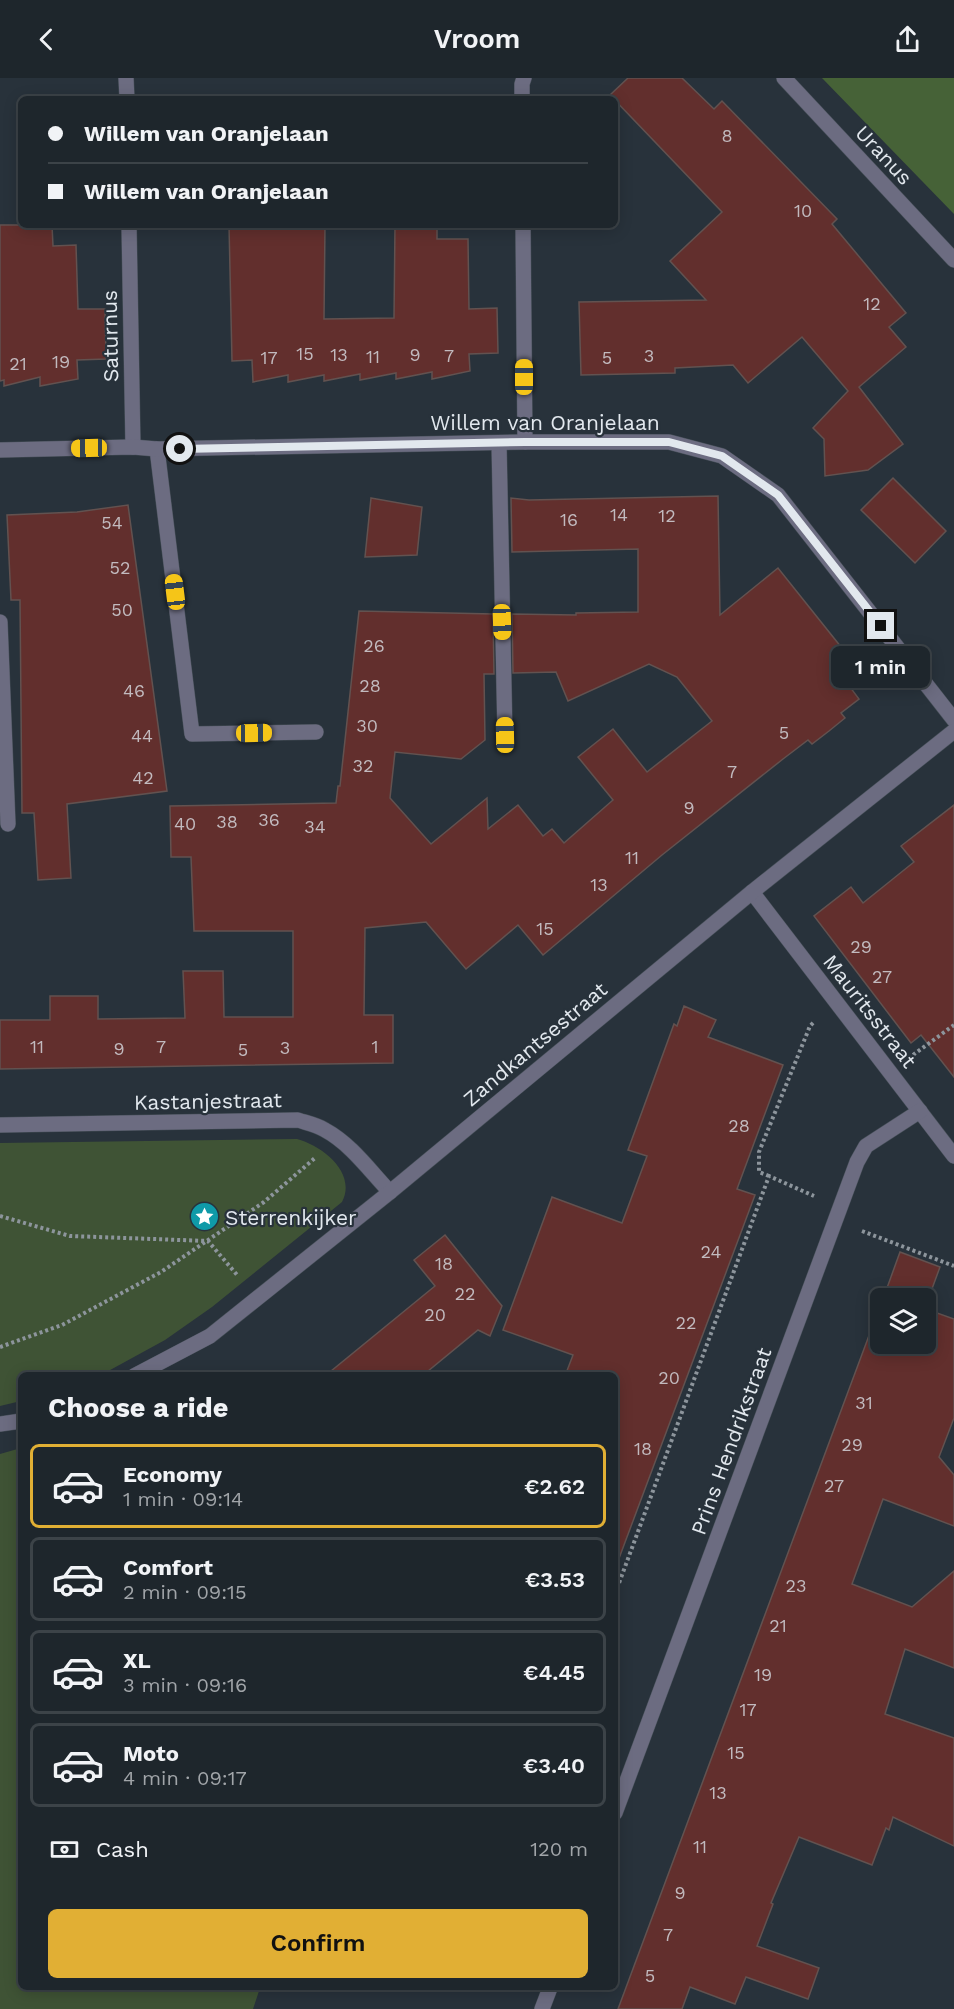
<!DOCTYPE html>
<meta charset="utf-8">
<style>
:root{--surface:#1e262c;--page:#262e34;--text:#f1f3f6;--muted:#a1a5a9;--line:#3c4348;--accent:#e1af34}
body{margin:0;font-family:"Work Sans",sans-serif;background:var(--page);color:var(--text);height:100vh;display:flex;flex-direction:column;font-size:22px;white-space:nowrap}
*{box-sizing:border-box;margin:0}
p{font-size:20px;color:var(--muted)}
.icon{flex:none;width:33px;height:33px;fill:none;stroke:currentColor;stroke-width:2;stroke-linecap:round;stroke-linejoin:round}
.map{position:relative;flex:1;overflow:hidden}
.sheet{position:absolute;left:18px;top:1294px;width:600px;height:618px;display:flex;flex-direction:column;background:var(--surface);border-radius:9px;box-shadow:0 3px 15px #0003,0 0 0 2px var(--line)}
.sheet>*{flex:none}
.hud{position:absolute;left:18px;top:18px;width:600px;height:132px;border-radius:9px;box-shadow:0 3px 15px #0003,0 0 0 2px var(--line);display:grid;align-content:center;height:132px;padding:0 30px;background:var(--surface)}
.fabs{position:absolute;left:870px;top:1210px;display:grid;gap:12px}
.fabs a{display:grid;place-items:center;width:66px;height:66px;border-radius:9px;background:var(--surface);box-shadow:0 3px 15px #0003,0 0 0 2px var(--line);font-size:30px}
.end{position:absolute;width:27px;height:27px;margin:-14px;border:8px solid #e2e8ee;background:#111;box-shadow:0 0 0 3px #111}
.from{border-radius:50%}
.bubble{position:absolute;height:42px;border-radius:9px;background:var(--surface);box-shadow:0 3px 15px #0003,0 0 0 2px var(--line);font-size:20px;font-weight:600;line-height:42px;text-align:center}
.car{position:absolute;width:18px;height:36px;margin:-18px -9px;border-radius:8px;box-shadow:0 0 4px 2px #0007;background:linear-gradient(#f5c518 24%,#345 0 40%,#f5c518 0 76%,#345 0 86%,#f5c518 0)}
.hud b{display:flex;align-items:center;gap:21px;height:57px;font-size:22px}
.hud b+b{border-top:2px solid var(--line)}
.hud i{width:15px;height:15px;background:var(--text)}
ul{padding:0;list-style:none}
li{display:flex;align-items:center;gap:18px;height:84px;margin:0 12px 9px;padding:0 18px;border:3px solid var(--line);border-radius:9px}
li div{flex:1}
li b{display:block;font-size:22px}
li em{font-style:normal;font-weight:600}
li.selected{border-color:var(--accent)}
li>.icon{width:54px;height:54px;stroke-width:1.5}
h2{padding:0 30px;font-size:27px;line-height:72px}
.pay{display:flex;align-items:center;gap:15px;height:66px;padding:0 30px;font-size:22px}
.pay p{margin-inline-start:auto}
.cta{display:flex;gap:12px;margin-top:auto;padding:12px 30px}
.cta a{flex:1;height:69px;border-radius:9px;background:var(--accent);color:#111;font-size:24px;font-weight:600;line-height:69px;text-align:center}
header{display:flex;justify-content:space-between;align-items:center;height:78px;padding:0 30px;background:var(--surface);font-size:27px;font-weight:600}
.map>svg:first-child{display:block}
.green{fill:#3f5335}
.forest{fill:#466237}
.building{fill:#622f2d;stroke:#625250;stroke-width:1.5}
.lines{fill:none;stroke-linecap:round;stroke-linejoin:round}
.service-casing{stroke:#464f58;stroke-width:16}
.minor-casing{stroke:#464f58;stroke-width:16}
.path{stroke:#8d959c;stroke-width:4;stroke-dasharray:3 3;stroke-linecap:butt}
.service{stroke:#6c6c81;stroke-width:15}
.minor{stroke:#6c6c81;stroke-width:15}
.route{stroke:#e2e8ee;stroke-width:8}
.labels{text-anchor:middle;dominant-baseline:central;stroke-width:4.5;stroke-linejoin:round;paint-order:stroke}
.number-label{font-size:18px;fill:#c2babe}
.street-label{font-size:21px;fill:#e2e8ee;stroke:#28323b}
.poi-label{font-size:21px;fill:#e2e8ee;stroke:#28323b;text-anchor:start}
</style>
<header><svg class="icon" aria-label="back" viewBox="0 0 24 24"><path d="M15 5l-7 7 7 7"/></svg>Vroom<svg class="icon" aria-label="share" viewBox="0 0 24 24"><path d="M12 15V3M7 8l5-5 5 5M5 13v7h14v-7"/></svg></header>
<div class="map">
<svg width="954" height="1931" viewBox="0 0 954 1931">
<rect width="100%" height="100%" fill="#28323b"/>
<g class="green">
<path d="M 297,1061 C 323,1068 357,1095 342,1124 L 212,1229 L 165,1262 L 101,1297 L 21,1298 L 21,1323 L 0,1328 L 0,1065 Z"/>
<path d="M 21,1370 L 21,1910 L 260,1910 L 253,1931 L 0,1931 L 0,1376 Z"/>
</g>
<path class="forest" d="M 822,0 L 954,0 L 954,136 Z"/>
<g class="building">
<path d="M 628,0 L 682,0 L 714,31 L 722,23 L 837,141 L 832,146 L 906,235 L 889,249 L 906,269 L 859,309 L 903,366 L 868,392 L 825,398 L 824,361 L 813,350 L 848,313 L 802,259 L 748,305 L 733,287 L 675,290 L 675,295 L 581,297 L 579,224 L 706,222 L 670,183 L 722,134 L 610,17 Z"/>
<path d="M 0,147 L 52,147 L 53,168 L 76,167 L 78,231 L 105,231 L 106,281 L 77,282 L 78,301 L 40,308 L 40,299 L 4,308 L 4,302 L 0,303 Z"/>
<path d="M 229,147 L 325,147 L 324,241 L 394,240 L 395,147 L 437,147 L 437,161 L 468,161 L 469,231 L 497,230 L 498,275 L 469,276 L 470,293 L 432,301 L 432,294 L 396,301 L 396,295 L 360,302 L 360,296 L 324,303 L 324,297 L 288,304 L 288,297 L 253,304 L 252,282 L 232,283 Z"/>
<path d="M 893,400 L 946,453 L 915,485 L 861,432 Z"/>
<path d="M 718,418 L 720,537 L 778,490 L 861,594 L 847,605 L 859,621 L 841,635 L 845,640 L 829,653 L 812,666 L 808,662 L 783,681 L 662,777 L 543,877 L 518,847 L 466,891 L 426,844 L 365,850 L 364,937 L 393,937 L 393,985 L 0,991 L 0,942 L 50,942 L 50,918 L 98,918 L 98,941 L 185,940 L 183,893 L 223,893 L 224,939 L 293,939 L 293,853 L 194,853 L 191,779 L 171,779 L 170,728 L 336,725 L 338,708 L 340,708 L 359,533 L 493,536 L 494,596 L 484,596 L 485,662 L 461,681 L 395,674 L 390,720 L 431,766 L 487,720 L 488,751 L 518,727 L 543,758 L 552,751 L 564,765 L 613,722 L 578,679 L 613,651 L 647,694 L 712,643 L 677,599 L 649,586 L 568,623 L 556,594 L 513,595 L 512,536 L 576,537 L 576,535 L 638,534 L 638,471 L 512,474 L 511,420 L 529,422 Z"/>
<path d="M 371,420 L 422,429 L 417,477 L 365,479 Z"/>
<path d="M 128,427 L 167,713 L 67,726 L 71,800 L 38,802 L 34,735 L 22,735 L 20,522 L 11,522 L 7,437 L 77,434 Z"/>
<path d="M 954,727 L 954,999 L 921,957 L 911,965 L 814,838 L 851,809 L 863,825 L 914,784 L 901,768 Z"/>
<path d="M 684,928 L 716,942 L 708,959 L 783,987 L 737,1111 L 755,1117 L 618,1483 L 615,1482 L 615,1298 L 565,1298 L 573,1277 L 503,1252 L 552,1119 L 622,1145 L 647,1078 L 628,1072 L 674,946 L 677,948 Z"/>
<path d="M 445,1157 L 502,1228 L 490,1258 L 478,1252 L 422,1298 L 325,1298 L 435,1208 L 414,1182 Z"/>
<path d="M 900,1174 L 940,1189 L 926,1227 L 926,1221 L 883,1221 Z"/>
<path d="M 880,1228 L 880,1266 L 926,1266 L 926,1231 L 954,1241 L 954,1340 L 939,1379 L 954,1397 L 954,1448 L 883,1421 L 852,1506 L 912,1529 L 954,1493 L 954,1590 L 905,1571 L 885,1636 L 954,1660 L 954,1768 L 893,1739 L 889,1752 L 886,1750 L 872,1787 L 799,1759 L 771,1825 L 773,1826 L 757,1868 L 819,1890 L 808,1921 L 746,1899 L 735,1926 L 690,1909 L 682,1931 L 618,1931 Z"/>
</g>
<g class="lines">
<defs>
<path id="service" d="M 499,365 L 505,657"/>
<g id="minor">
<path d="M 126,0 L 127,21"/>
<path d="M 784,0 L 954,182"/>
<path d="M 522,21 L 522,6 L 524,0"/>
<path d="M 129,147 L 133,369"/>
<path d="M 523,147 L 525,364"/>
<path d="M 157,371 L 192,656 L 316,654"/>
<path d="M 0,372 L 133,369 L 157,371 L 525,364 L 669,364 L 722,378 L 778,417 L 954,642"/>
<path d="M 0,544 L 8,746"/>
<path d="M 752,814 L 954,1078"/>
<path d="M 0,1047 L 298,1042 C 307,1045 317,1047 325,1052 C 351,1066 370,1093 390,1114"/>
<path d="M 134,1298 L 210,1258 L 390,1114 L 752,814 L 954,653"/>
<path d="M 0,1346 L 21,1343"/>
<path d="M 615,1735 L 857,1084 L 866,1068 L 920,1033"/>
<path d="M 542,1931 L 550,1910"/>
</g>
</defs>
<use href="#service" class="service-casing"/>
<use href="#minor" class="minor-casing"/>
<g class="path">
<path d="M 913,977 L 954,947"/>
<path d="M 769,1098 L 759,1094 L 759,1074 L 810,948 L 814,944"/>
<path d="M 0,1138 L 70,1158 L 208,1163 L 238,1198"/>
<path d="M 862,1153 L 954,1188"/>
<path d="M 0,1269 L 62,1247 L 161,1194 L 264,1124 L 315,1080"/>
<path d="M 615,1516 L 769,1098 L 814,1118"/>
</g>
<use href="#service" class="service"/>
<use href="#minor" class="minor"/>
</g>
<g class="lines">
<path class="route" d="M 180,371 L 525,364 L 669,364 L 722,378 L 778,417 L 881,548"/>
</g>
<defs>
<symbol id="sight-disc" viewBox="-11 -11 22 22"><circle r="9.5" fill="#0f9aa8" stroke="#28323b"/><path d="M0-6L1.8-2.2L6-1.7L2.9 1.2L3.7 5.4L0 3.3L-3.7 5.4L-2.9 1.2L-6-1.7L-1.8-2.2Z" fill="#fff"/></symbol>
</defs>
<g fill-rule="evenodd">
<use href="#sight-disc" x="188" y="1122" width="33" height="33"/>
</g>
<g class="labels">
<g class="number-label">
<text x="727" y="57">8</text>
<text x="803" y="132">10</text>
<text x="872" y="225">12</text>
<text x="305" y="275">15</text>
<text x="339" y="276">13</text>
<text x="415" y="276">9</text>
<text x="449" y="277">7</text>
<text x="649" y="277">3</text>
<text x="373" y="278">11</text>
<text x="269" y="279">17</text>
<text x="607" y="279">5</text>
<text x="61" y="283">19</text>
<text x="18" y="285">21</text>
<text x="619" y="436">14</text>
<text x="667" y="437">12</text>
<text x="569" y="441">16</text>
<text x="112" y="444">54</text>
<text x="120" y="489">52</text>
<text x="122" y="531">50</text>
<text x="374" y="567">26</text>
<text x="370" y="607">28</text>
<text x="134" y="612">46</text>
<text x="367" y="647">30</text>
<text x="784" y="654">5</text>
<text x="142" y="657">44</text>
<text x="363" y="687">32</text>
<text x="732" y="693">7</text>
<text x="143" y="699">42</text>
<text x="689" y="729">9</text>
<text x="269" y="741">36</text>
<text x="227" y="743">38</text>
<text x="185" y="745">40</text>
<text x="315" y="748">34</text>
<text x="632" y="779">11</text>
<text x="599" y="806">13</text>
<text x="545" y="850">15</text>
<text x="861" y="868">29</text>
<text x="882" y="898">27</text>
<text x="37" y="968">11</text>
<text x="161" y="968">7</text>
<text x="375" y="968">1</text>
<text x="285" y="969">3</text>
<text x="119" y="970">9</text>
<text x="243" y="971">5</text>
<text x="739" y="1047">28</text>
<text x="711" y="1173">24</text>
<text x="444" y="1185">18</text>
<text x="465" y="1215">22</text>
<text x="435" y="1236">20</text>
<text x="686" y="1244">22</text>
<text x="669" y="1299">20</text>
<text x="864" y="1324">31</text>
<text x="852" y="1366">29</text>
<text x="643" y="1370">18</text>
<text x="834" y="1407">27</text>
<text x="796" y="1507">23</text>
<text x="778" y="1547">21</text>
<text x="763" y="1596">19</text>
<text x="748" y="1631">17</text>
<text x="736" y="1674">15</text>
<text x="718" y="1714">13</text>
<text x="700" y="1768">11</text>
<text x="680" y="1814">9</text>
<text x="668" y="1856">7</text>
<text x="650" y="1897">5</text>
</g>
<g class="street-label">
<text transform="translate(884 77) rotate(47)">Uranus</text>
<text transform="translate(110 258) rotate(-91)">Saturnus</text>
<text x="545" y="344">Willem van Oranjelaan</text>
<text transform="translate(870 933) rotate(52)">Mauritsstraat</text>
<text transform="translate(535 966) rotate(-40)">Zandkantsestraat</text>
<text transform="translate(208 1023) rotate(-1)">Kastanjestraat</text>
<text transform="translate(731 1363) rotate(-70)">Prins Hendrikstraat</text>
</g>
<g class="poi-label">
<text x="225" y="1139">Sterrenkijker</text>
</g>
</g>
</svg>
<div class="fabs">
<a><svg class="icon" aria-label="layers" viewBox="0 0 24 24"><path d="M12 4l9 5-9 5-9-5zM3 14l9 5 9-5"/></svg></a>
</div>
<i class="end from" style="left:180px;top:371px"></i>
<i class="end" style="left:881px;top:548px"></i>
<div class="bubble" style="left:831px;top:568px;width:99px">1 min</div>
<i class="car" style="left:524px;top:299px;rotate:0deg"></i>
<i class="car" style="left:89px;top:370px;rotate:269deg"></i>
<i class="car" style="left:175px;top:514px;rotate:353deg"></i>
<i class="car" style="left:502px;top:544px;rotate:178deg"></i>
<i class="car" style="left:254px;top:655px;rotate:89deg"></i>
<i class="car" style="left:505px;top:657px;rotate:359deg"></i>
<div class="hud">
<b><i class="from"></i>Willem van Oranjelaan</b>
<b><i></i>Willem van Oranjelaan</b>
</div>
<section class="sheet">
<h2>Choose a ride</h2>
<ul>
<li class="selected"><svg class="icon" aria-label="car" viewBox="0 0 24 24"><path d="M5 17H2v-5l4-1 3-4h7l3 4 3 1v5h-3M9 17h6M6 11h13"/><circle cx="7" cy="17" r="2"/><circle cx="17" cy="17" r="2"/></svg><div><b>Economy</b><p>1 min · 09:14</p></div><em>€2.62</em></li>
<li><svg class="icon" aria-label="car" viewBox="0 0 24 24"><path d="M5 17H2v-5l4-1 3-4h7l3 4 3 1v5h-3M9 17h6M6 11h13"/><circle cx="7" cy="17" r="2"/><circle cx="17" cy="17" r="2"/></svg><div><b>Comfort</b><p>2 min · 09:15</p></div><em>€3.53</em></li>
<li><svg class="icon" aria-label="car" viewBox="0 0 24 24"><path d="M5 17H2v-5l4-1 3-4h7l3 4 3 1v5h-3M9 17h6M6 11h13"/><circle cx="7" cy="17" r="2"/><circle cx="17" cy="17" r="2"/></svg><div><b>XL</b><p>3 min · 09:16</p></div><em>€4.45</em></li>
<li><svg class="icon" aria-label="car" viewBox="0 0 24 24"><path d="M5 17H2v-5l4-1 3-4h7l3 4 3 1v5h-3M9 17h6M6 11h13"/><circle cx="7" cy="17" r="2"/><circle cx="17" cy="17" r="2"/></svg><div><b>Moto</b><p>4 min · 09:17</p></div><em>€3.40</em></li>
</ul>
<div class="pay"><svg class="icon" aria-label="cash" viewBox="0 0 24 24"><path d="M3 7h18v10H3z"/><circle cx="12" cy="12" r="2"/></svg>Cash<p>120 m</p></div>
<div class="cta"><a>Confirm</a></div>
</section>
</div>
